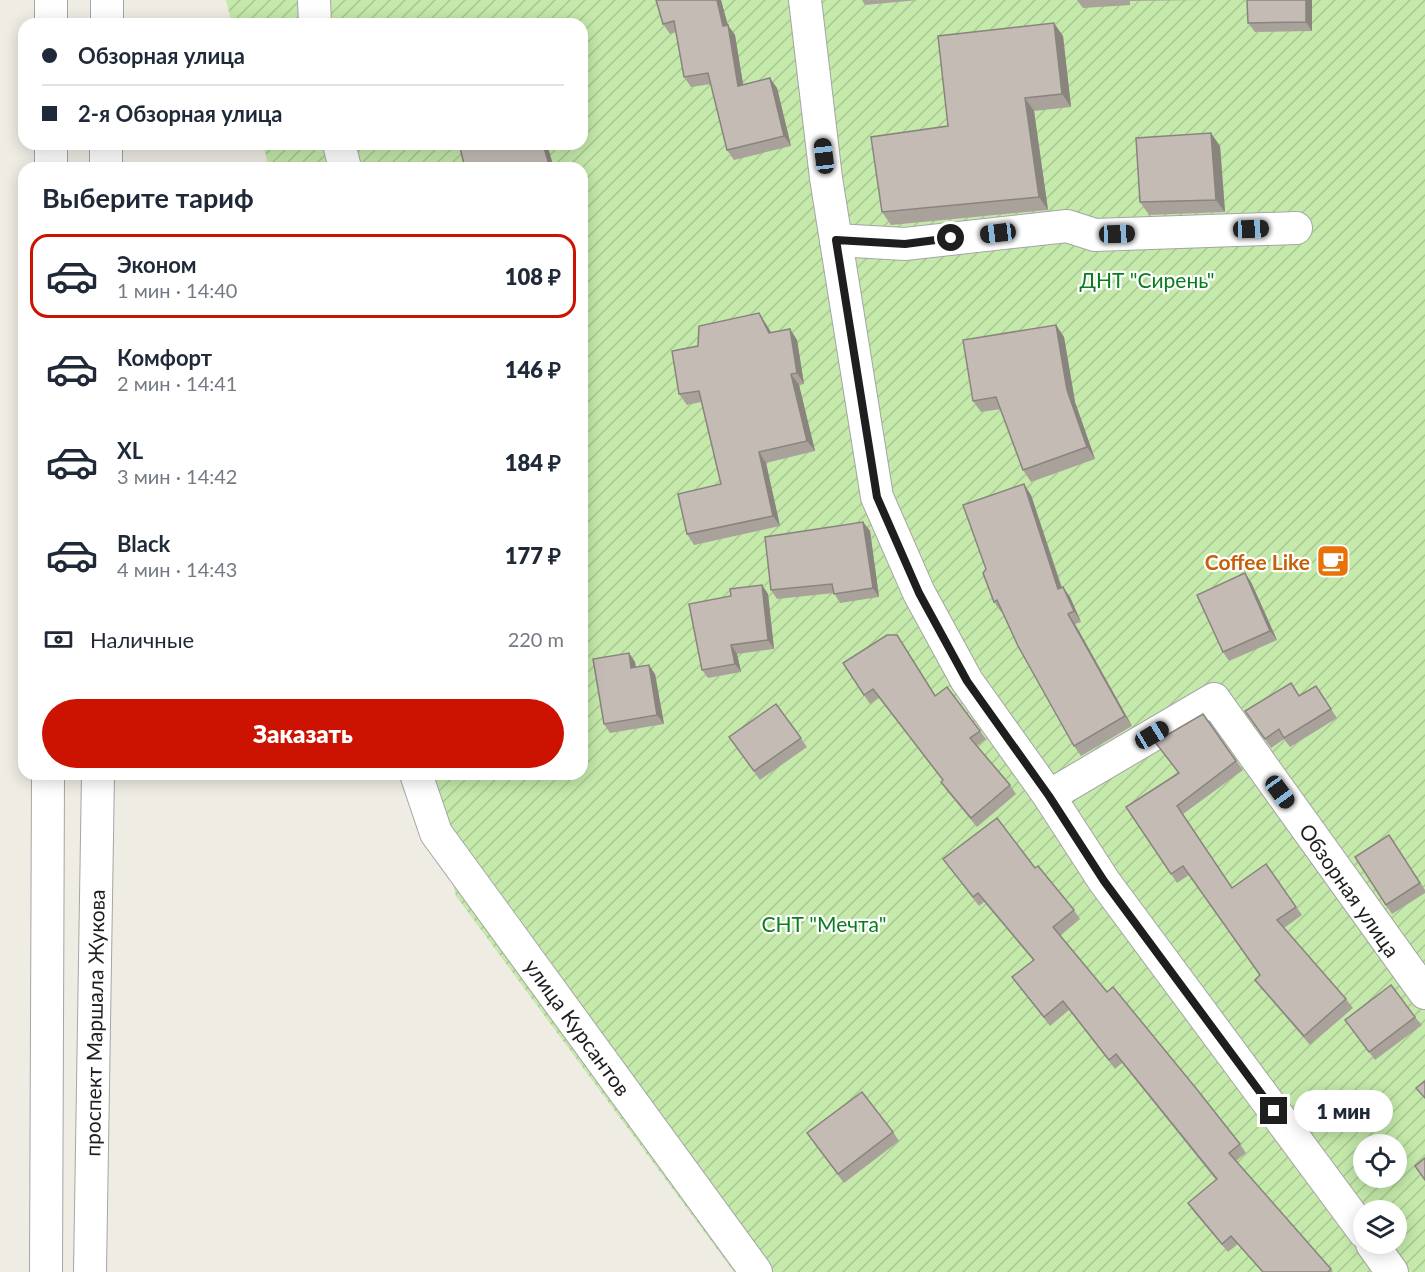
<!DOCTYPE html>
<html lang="ru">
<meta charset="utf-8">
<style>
:root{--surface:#fff;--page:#f6f6f7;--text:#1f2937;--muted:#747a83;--line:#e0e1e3;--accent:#cc1200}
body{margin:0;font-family:Lato,sans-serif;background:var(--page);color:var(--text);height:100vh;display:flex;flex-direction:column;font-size:22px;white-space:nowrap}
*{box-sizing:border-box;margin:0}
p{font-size:20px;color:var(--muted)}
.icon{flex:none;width:33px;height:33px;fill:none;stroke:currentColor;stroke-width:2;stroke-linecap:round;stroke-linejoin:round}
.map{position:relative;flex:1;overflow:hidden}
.sheet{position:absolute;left:18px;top:162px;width:570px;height:618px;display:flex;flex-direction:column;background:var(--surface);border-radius:18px;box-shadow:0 3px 15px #0003}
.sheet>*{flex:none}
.banner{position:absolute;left:18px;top:18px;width:570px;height:132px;border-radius:18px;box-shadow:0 3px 15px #0003;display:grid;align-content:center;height:132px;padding:0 24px;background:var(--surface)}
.controls{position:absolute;left:1353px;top:1134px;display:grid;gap:12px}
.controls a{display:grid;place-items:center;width:54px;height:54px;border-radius:50%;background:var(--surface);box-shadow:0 3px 15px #0003;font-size:30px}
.end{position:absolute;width:27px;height:27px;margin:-14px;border:8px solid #1e1e1e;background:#fff;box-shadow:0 0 0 3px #fff}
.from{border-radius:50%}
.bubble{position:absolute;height:42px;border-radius:21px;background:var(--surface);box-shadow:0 3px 15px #0003;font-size:20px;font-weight:800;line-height:42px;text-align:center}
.car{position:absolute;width:18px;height:36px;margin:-18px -9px;border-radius:8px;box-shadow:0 0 4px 2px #0007;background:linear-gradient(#222 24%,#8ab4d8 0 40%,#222 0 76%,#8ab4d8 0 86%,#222 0)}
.banner b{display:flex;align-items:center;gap:21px;height:57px;font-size:22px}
.banner b+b{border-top:2px solid var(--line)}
.banner i{width:15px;height:15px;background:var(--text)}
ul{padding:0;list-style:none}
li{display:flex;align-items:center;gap:18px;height:84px;margin:0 12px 9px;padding:0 12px;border:3px solid transparent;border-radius:18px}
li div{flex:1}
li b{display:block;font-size:22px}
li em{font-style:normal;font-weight:800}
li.active{border-color:var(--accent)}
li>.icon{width:54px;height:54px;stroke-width:1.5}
h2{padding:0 24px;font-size:27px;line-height:72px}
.pay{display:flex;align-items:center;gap:15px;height:66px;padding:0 24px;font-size:22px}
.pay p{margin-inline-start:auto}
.action{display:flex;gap:12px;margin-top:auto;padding:12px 24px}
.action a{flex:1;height:69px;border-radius:36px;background:var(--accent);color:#fff;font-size:24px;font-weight:800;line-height:69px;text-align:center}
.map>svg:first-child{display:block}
.garden{fill:url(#garden-furrows);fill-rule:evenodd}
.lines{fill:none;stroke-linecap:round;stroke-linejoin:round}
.minor-casing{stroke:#a5a5a5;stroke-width:34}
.minor{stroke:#fff;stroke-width:32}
.wall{fill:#a9a29b}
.shaded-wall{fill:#89847e}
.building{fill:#c4bcb4;stroke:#89847e;stroke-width:1.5}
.route{stroke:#1e1e1e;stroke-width:8}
.labels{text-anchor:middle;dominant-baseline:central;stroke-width:4.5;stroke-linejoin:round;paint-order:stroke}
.park-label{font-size:21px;fill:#0c7d1f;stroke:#fff}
.food-label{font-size:21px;font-weight:bold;fill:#c56008;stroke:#fff;text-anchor:end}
.street-label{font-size:21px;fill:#1e1e1e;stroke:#fff}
</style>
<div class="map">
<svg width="1425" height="1272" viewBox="0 0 1425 1272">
<defs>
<pattern id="garden-furrows" width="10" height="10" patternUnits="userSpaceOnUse" patternTransform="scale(1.5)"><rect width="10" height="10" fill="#c4e9aa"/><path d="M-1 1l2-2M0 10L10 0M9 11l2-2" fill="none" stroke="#a8c792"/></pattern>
</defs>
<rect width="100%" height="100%" fill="#efece4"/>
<path class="garden" d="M 226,0 L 1425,0 L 1425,1272 L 734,1272 L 456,896 L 425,774 L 582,774 L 582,168 L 269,168 L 263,144 L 582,144 L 582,24 L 232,24 ZM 1364,1144 L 1396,1144 L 1396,1178 L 1364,1178 ZM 1364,1210 L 1396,1210 L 1396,1244 L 1364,1244 Z"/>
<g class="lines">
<defs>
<g id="minor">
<path d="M 314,0 L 315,24"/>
<path d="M 805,0 L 826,178 L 877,497 L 919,593 L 967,681 L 1049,796 L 1104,881 L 1364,1232"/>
<path d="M 51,24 L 51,0"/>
<path d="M 107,24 L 107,0"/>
<path d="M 339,144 L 345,168"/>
<path d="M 51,168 L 51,144"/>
<path d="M 106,168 L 106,144"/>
<path d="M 836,240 L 905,244 L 1067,226 L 1095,235 L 1296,228"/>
<path d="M 416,774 L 436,833 L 756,1272"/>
<path d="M 1049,796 L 1214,699 L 1425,993"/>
<path d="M 1372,1244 L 1392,1272"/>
<path d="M 46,1272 L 48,774"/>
<path d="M 90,1272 L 98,774"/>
</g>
</defs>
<use href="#minor" class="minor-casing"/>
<use href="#minor" class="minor"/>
</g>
<g class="wall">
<path d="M 721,0 L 727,25 L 735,35 L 743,84 L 777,88 L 791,146 L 734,160 L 727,150 L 711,84 L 691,87 L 684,77 L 676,32 L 670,34 L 663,24 Z"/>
<path d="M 862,0 L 918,0 L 865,5 Z"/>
<path d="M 1077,0 L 1201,0 L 1130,1 L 1130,5 L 1083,8 Z"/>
<path d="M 1312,0 L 1312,31 L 1255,32 L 1248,23 Z"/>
<path d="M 1063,36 L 1071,107 L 1034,111 L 1048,210 L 891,225 L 882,212 L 948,126 Z"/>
<path d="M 1220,146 L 1225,212 L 1149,215 L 1140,202 Z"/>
<path d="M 759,313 L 771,332 L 790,329 L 797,340 L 804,384 L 799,385 L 815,451 L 766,463 L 780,526 L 694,545 L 687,534 L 721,484 L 701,402 L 687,405 L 679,394 L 698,346 Z"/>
<path d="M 1056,325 L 1064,337 L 1075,402 L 1095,459 L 1031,482 L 1023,470 L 1001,409 L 981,412 L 973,401 Z"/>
<path d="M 1031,495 L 1062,587 L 1070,597 L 1081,622 L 1075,624 L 1132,726 L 1081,756 L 1074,746 L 1002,611 L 1001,612 L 994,602 Z"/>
<path d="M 863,522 L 870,531 L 879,597 L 840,603 L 834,593 L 777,599 L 771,590 Z"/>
<path d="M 1251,582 L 1277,640 L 1229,661 L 1223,652 Z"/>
<path d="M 762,585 L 768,594 L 774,649 L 737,654 L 741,672 L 708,678 L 702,670 L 731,596 Z"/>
<path d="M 903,644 L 936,696 L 980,731 L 986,739 L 977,746 L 1010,785 L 1016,794 L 977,827 L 947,791 L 941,782 L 943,780 L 879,698 L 870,704 L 864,695 Z"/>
<path d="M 629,653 L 635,662 L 636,667 L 655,674 L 664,724 L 610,733 L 604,724 Z"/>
<path d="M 1291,683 L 1299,696 L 1316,686 L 1337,718 L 1290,747 L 1284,739 L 1271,748 L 1245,711 Z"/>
<path d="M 776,704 L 807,747 L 760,780 L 729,737 Z"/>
<path d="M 1203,714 L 1243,770 L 1183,814 L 1232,888 L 1266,864 L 1302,915 L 1284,928 L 1346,999 L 1353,1008 L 1310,1045 L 1261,988 L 1255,980 L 1260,975 L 1189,875 L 1177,883 L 1126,807 L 1178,773 Z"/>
<path d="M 1389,835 L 1425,890 L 1425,893 L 1392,914 L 1386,905 Z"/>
<path d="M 943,859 L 1035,868 L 1074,910 L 1080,919 L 1060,936 L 1107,992 L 1240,1144 L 1246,1153 L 1236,1161 L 1333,1272 L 1262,1272 L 1238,1244 L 1228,1252 L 1194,1212 L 1188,1203 L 1216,1180 L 1122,1063 L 1115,1069 L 1069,1010 L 1050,1026 L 1012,977 L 1033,960 L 984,902 L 979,906 Z"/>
<path d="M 1415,1017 L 1422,1025 L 1375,1060 L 1345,1020 Z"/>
<path d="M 893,1132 L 899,1141 L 844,1183 L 813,1142 Z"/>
</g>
<g class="shaded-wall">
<path d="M 717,0 L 721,0 L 729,29 L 728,25 L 735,35 L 745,96 L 738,86 Z"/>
<path d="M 1306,0 L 1312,0 L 1312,31 L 1306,22 Z"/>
<path d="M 1054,23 L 1063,36 L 1071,107 L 1062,94 Z"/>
<path d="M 770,78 L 777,88 L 791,146 L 784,136 Z"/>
<path d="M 1025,98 L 1034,111 L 1048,210 L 1039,197 Z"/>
<path d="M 1211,133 L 1220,146 L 1225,212 L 1216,200 Z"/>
<path d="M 543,144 L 547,144 L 554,168 L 550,168 Z"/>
<path d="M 759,313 L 766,324 L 777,343 L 769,333 Z"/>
<path d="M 1056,325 L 1064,337 L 1075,402 L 1095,459 L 1087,447 L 1067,390 Z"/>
<path d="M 790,329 L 797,340 L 804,384 L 797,373 Z"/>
<path d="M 791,374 L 799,385 L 815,451 L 807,441 Z"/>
<path d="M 759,452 L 766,463 L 780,526 L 773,516 Z"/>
<path d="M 1024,484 L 1031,495 L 1065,599 L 1058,589 Z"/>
<path d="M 863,522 L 870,531 L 879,597 L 873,588 Z"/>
<path d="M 1245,573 L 1251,582 L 1277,640 L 1270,631 Z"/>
<path d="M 762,585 L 768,594 L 774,649 L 768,640 Z"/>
<path d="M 1063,587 L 1070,597 L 1081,622 L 1074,611 Z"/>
<path d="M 1068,614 L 1075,624 L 1132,726 L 1125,716 Z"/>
<path d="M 731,645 L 737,654 L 741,672 L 735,664 Z"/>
<path d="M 629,653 L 635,662 L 637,677 L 631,668 Z"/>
<path d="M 649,665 L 655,674 L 664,724 L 657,715 Z"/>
</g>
<g class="building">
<path d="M 656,0 L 717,0 L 723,26 L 728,25 L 738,86 L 770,78 L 784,136 L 727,150 L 708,73 L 684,77 L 674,21 L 663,24 Z"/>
<path d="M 1247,0 L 1306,0 L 1306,22 L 1248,23 Z"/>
<path d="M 1054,23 L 1062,94 L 1025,98 L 1039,197 L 882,212 L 871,137 L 948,126 L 938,36 Z"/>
<path d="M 1211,133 L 1216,200 L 1140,202 L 1136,138 Z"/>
<path d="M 459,144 L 543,144 L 550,168 L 465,168 Z"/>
<path d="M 759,313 L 769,333 L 790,329 L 797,373 L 791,374 L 807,441 L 759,452 L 773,516 L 687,534 L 678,494 L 721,484 L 699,391 L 679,394 L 672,351 L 698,346 L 699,326 Z"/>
<path d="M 1056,325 L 1067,390 L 1087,447 L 1023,470 L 996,397 L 973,401 L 963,340 Z"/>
<path d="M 1024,484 L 1058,589 L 1063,587 L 1074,611 L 1068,614 L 1125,716 L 1074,746 L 1018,646 L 997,600 L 994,602 L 983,573 L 986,569 L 963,505 Z"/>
<path d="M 863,522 L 873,588 L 834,594 L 832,584 L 771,590 L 765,537 Z"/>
<path d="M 1245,573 L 1270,631 L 1223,652 L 1197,595 Z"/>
<path d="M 762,585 L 768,640 L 731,645 L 735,664 L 702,670 L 689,604 L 731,596 L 730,589 Z"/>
<path d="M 887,635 L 897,635 L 935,696 L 947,687 L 980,731 L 970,738 L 1010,785 L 971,818 L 941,782 L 943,780 L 873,689 L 864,695 L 843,663 Z"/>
<path d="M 629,653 L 631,668 L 649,665 L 657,715 L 604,724 L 593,659 Z"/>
<path d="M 1291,683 L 1299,696 L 1316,686 L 1331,709 L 1284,738 L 1279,729 L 1265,739 L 1245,711 Z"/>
<path d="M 776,704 L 801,738 L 754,771 L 729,737 Z"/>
<path d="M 1203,714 L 1236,761 L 1177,806 L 1232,888 L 1266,864 L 1296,907 L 1277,920 L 1346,999 L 1304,1036 L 1255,980 L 1260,975 L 1183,866 L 1171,874 L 1126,807 L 1179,773 L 1155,742 Z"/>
<path d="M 997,818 L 1035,868 L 1038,866 L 1074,910 L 1053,927 L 1107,992 L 1113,987 L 1195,1087 L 1240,1144 L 1229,1153 L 1331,1269 L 1328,1272 L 1263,1272 L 1231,1236 L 1222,1244 L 1188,1203 L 1217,1179 L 1116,1054 L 1109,1060 L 1063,1001 L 1044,1017 L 1012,977 L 1034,960 L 978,893 L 973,897 L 943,859 Z"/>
<path d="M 1389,835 L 1420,883 L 1386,905 L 1355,857 Z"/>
<path d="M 1391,985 L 1415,1017 L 1369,1052 L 1345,1020 Z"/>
<path d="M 1425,1081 L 1425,1098 L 1416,1088 Z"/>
<path d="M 862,1092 L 893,1132 L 838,1174 L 807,1133 Z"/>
<path d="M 1425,1158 L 1425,1180 L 1415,1166 Z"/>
</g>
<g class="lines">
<path class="route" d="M 951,238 L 905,244 L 836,240 L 877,497 L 919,593 L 967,681 L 1049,796 L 1104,881 L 1274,1111"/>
</g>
<defs>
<symbol id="cafe-square" viewBox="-11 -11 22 22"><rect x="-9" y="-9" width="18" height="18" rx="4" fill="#e8710a" stroke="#fff"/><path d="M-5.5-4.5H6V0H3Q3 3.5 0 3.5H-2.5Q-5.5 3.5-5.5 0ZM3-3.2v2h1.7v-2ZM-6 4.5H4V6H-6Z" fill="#fff"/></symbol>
</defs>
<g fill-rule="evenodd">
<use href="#cafe-square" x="1314" y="542" width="38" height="38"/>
</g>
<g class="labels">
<g class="park-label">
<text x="1147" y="279">ДНТ "Сирень"</text>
<text x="824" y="923">СНТ "Мечта"</text>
</g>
<g class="food-label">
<text x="1310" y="561">Coffee Like</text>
</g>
<g class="street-label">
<text transform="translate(1350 890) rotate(55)">Обзорная улица</text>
<text transform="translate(94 1023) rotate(-89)">проспект Маршала Жукова</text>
<text transform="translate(578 1027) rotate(54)">улица Курсантов</text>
</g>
</g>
</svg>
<div class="controls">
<a><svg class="icon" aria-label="locate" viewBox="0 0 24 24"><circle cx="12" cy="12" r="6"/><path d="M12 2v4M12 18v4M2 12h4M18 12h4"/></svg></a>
<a><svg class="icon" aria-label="layers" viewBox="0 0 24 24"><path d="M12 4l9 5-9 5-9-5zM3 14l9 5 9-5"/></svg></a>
</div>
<i class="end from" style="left:951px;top:238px"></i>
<i class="end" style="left:1274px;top:1111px"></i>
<div class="bubble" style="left:1294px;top:1090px;width:99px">1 мин</div>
<i class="car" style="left:824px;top:156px;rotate:353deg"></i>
<i class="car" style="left:1251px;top:229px;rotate:88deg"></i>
<i class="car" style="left:998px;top:233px;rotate:263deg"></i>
<i class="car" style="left:1117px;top:234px;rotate:88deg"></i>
<i class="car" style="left:1152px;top:735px;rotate:59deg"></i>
<i class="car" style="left:1280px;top:792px;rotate:144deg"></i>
<div class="banner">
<b><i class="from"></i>Обзорная улица</b>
<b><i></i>2-я Обзорная улица</b>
</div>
<section class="sheet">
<h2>Выберите тариф</h2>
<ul>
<li class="active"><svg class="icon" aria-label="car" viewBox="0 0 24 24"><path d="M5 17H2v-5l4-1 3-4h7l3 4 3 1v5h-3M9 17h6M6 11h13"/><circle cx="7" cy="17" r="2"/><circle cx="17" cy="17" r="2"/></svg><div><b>Эконом</b><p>1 мин · 14:40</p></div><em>108 ₽</em></li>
<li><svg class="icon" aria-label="car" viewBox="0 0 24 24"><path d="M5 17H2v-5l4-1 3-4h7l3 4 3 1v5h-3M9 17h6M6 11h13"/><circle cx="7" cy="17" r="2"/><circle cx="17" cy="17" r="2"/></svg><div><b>Комфорт</b><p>2 мин · 14:41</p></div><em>146 ₽</em></li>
<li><svg class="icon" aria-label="car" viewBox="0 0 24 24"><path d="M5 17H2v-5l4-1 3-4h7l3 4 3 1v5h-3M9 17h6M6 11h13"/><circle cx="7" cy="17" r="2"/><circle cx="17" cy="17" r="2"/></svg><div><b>XL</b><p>3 мин · 14:42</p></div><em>184 ₽</em></li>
<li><svg class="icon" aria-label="car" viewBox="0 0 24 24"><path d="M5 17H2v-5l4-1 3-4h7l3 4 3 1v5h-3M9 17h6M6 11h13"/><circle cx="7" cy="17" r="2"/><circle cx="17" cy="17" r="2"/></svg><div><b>Black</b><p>4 мин · 14:43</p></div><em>177 ₽</em></li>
</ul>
<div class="pay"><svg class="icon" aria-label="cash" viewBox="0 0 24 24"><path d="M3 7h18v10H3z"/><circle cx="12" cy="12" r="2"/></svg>Наличные<p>220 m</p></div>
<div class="action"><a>Заказать</a></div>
</section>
</div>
